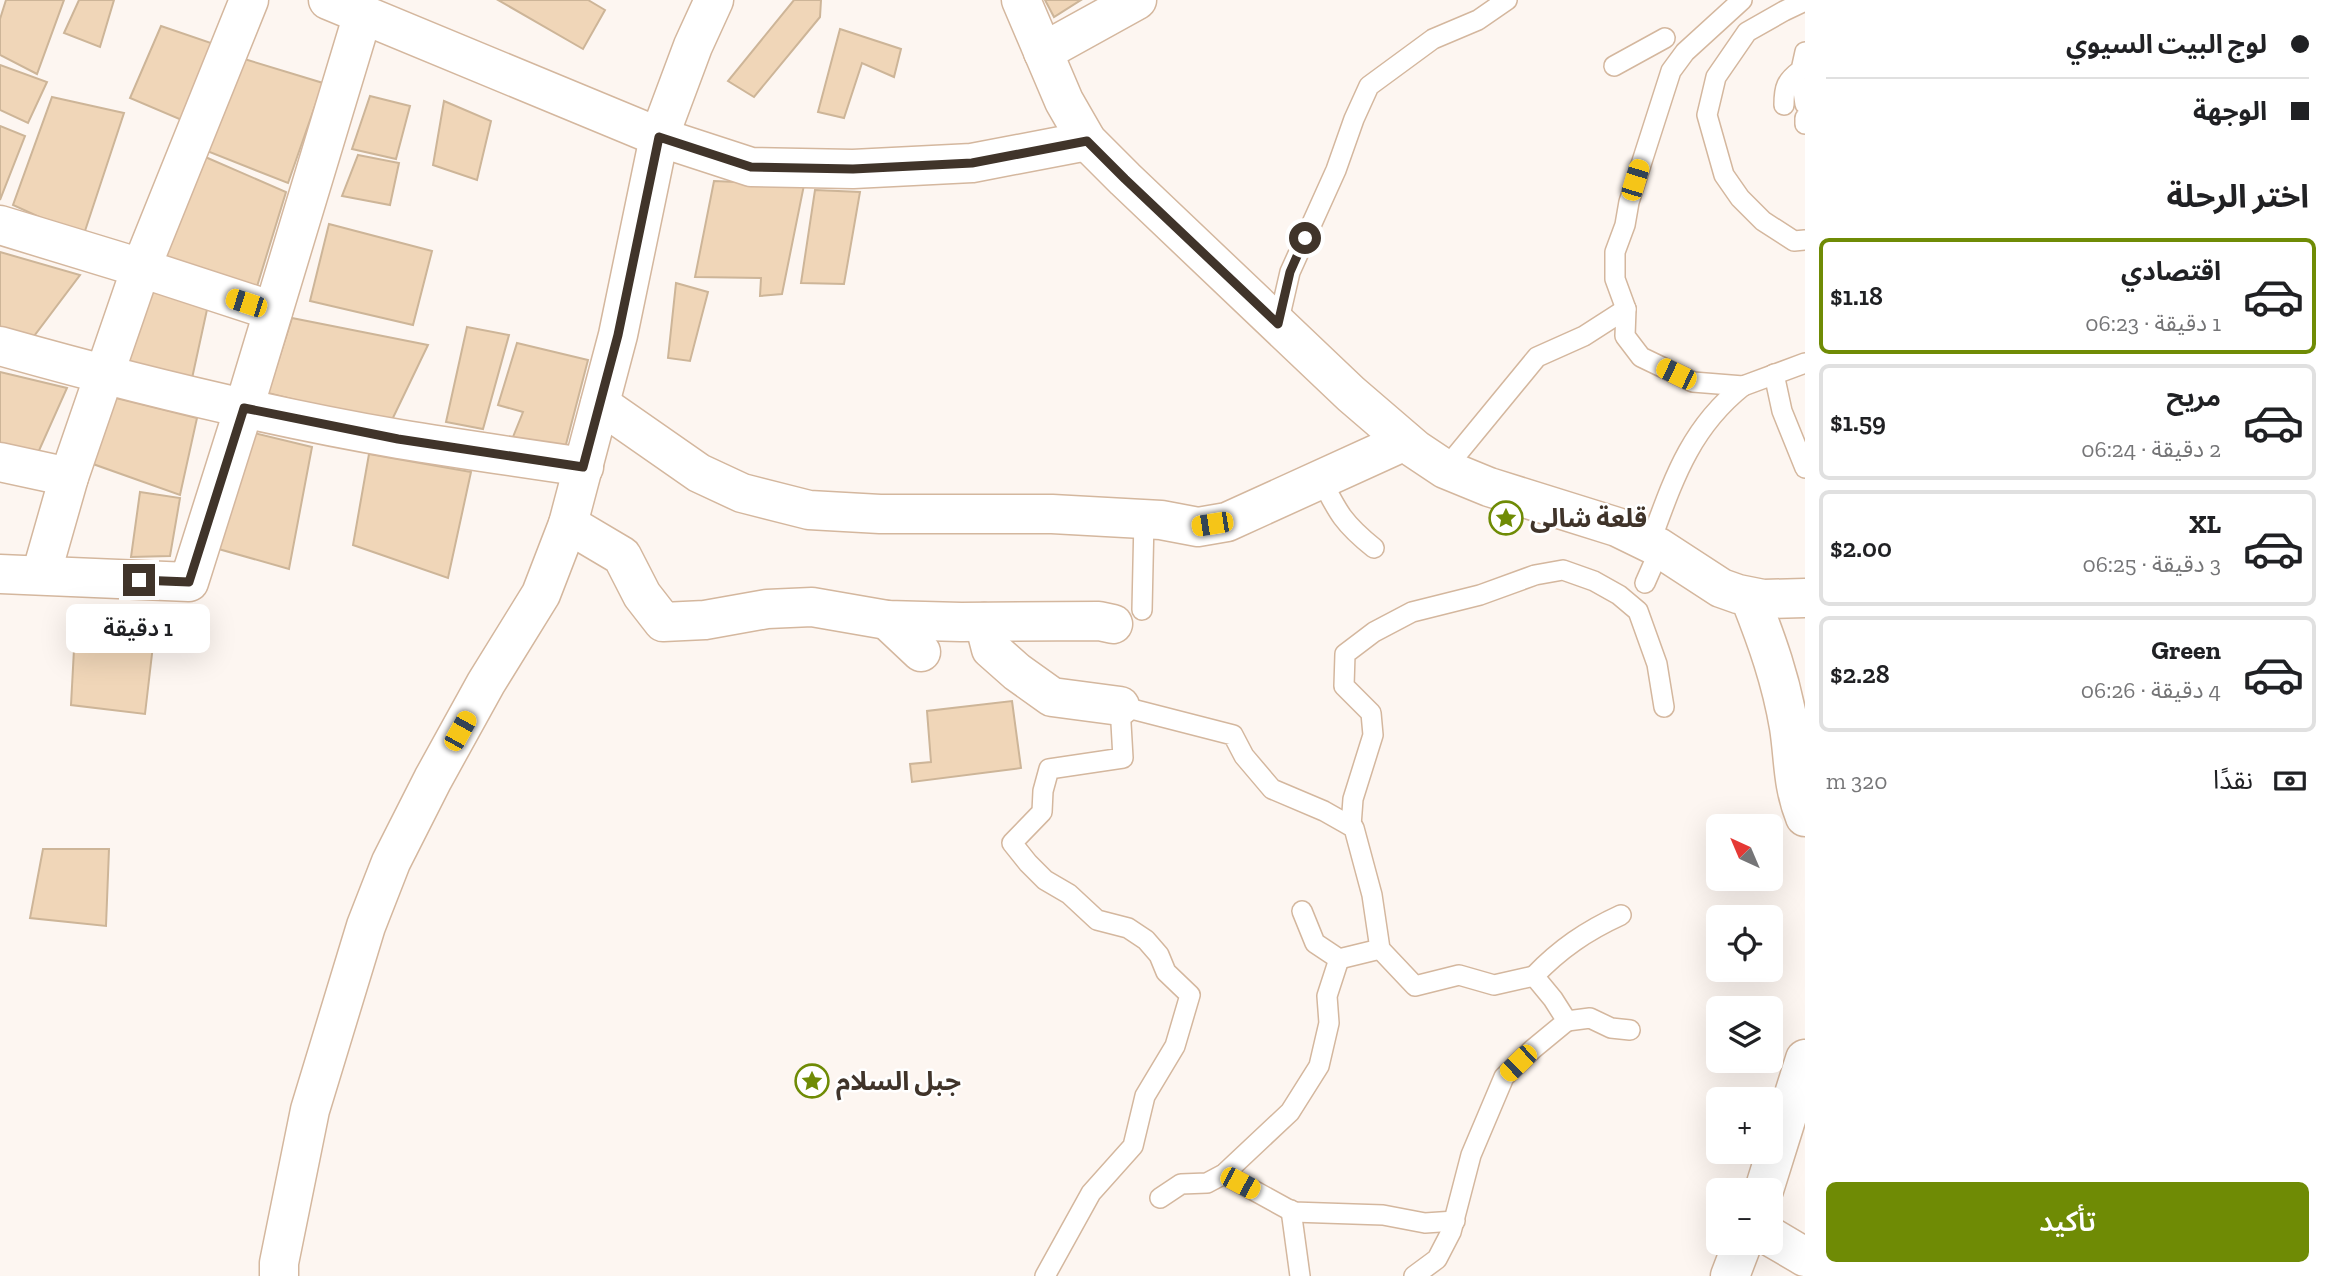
<!DOCTYPE html>
<html lang="ar">
<meta charset="utf-8">
<style>
:root{--surface:#fff;--page:#f2f2f2;--text:#202124;--muted:#757577;--line:#e0e0e0;--accent:#6f8b05}
body{margin:0;font-family:"Zilla Slab","Noto Sans Arabic",serif;background:var(--page);color:var(--text);direction:rtl;height:100vh;display:flex;flex-direction:column;font-size:26px;white-space:nowrap}
*{box-sizing:border-box;margin:0}
p{font-size:23px;color:var(--muted)}
.icon{flex:none;width:38px;height:38px;fill:none;stroke:currentColor;stroke-width:2;stroke-linecap:round;stroke-linejoin:round}
.map{position:relative;flex:1;overflow:hidden;direction:ltr}
.side{display:flex;flex-direction:column;background:var(--surface);width:525px}
.side>*{flex:none}
.guide{display:grid;align-content:center;height:154px;padding:0 21px;background:var(--surface)}
.needle{width:46px;rotate:316deg}
.tools{position:absolute;left:1706px;top:814px;display:grid;gap:14px}
.tools a{display:grid;place-items:center;width:77px;height:77px;border-radius:10px;background:var(--surface);box-shadow:0 7px 28px #0002;font-size:35px}
.end{position:absolute;width:32px;height:32px;margin:-16px;border:9px solid #40342a;background:#fff;box-shadow:0 0 0 4px #fff}
.from{border-radius:50%}
.bubble{position:absolute;height:49px;border-radius:10px;background:var(--surface);box-shadow:0 7px 28px #0002;font-size:23px;font-weight:600;line-height:49px;text-align:center;direction:rtl}
.car{position:absolute;width:21px;height:42px;margin:-21px -10px;border-radius:9px;box-shadow:0 0 5px 2px #0007;background:linear-gradient(#f5c518 24%,#345 0 40%,#f5c518 0 76%,#345 0 86%,#f5c518 0)}
.guide b{display:flex;align-items:center;gap:24px;height:66px;font-size:26px}
.guide b+b{border-top:2px solid var(--line)}
.guide i{width:18px;height:18px;background:var(--text)}
ul{padding:0;list-style:none}
li{display:flex;align-items:center;gap:21px;height:116px;margin:0 14px 10px;padding:0 7px;border:4px solid var(--line);border-radius:10px}
li div{flex:1}
li b{display:block;font-size:26px}
li em{font-style:normal;font-weight:600}
li.on{border-color:var(--accent)}
li>.icon{width:63px;height:63px;stroke-width:1.5}
h2{padding:0 21px;font-size:32px;line-height:84px}
.pay{display:flex;align-items:center;gap:18px;height:77px;padding:0 21px;font-size:26px}
.pay p{margin-inline-start:auto}
.action{display:flex;gap:14px;margin-top:auto;padding:14px 21px}
.action a{flex:1;height:80px;border-radius:10px;background:var(--accent);color:#fff;font-size:28px;font-weight:600;line-height:80px;text-align:center}
main{display:flex;flex:1;min-height:0}
.map>svg:first-child{display:block}
.building{fill:#f0d6b8;stroke:#cdb598;stroke-width:2}
.lines{fill:none;stroke-linecap:round;stroke-linejoin:round}
.service-casing{stroke:#d4b79e;stroke-width:22}
.minor-casing{stroke:#d4b79e;stroke-width:41}
.service{stroke:#fff;stroke-width:19}
.minor{stroke:#fff;stroke-width:38}
.route{stroke:#40342a;stroke-width:9}
.labels{text-anchor:middle;dominant-baseline:central;stroke-width:5;stroke-linejoin:round;paint-order:stroke}
.poi-label{font-size:26px;font-weight:bold;fill:#40342a;stroke:#fff;text-anchor:start}
</style>
<main>
<section class="side">
<div class="guide">
<b><i class="from"></i>لوج البيت السيوي</b>
<b><i></i>الوجهة</b>
</div>
<h2>اختر الرحلة</h2>
<ul>
<li class="on"><svg class="icon" aria-label="car" viewBox="0 0 24 24"><path d="M5 17H2v-5l4-1 3-4h7l3 4 3 1v5h-3M9 17h6M6 11h13"/><circle cx="7" cy="17" r="2"/><circle cx="17" cy="17" r="2"/></svg><div><b>اقتصادي</b><p>1 دقيقة · 06:23</p></div><em>$1.18</em></li>
<li><svg class="icon" aria-label="car" viewBox="0 0 24 24"><path d="M5 17H2v-5l4-1 3-4h7l3 4 3 1v5h-3M9 17h6M6 11h13"/><circle cx="7" cy="17" r="2"/><circle cx="17" cy="17" r="2"/></svg><div><b>مريح</b><p>2 دقيقة · 06:24</p></div><em>$1.59</em></li>
<li><svg class="icon" aria-label="car" viewBox="0 0 24 24"><path d="M5 17H2v-5l4-1 3-4h7l3 4 3 1v5h-3M9 17h6M6 11h13"/><circle cx="7" cy="17" r="2"/><circle cx="17" cy="17" r="2"/></svg><div><b>XL</b><p>3 دقيقة · 06:25</p></div><em>$2.00</em></li>
<li><svg class="icon" aria-label="car" viewBox="0 0 24 24"><path d="M5 17H2v-5l4-1 3-4h7l3 4 3 1v5h-3M9 17h6M6 11h13"/><circle cx="7" cy="17" r="2"/><circle cx="17" cy="17" r="2"/></svg><div><b>Green</b><p>4 دقيقة · 06:26</p></div><em>$2.28</em></li>
</ul>
<div class="pay"><svg class="icon" aria-label="cash" viewBox="0 0 24 24"><path d="M3 7h18v10H3z"/><circle cx="12" cy="12" r="2"/></svg>نقدًا<p>320 m</p></div>
<div class="action"><a>تأكيد</a></div>
</section>
<div class="map">
<svg width="1805" height="1276" viewBox="0 0 1805 1276">
<rect width="100%" height="100%" fill="#fdf6f1"/>
<g class="building">
<path d="M 6,0 L 64,0 L 37,74 L 0,55 L 0,19 Z"/>
<path d="M 79,0 L 114,0 L 100,47 L 64,33 Z"/>
<path d="M 498,0 L 588,0 L 605,10 L 583,49 Z"/>
<path d="M 794,0 L 821,0 L 820,17 L 754,97 L 728,81 Z"/>
<path d="M 1045,0 L 1081,0 L 1054,17 Z"/>
<path d="M 161,26 L 214,44 L 184,121 L 130,98 Z"/>
<path d="M 840,29 L 901,49 L 894,77 L 862,63 L 844,118 L 818,112 Z"/>
<path d="M 241,58 L 323,83 L 288,183 L 207,151 Z"/>
<path d="M 0,65 L 47,82 L 28,123 L 0,110 Z"/>
<path d="M 370,96 L 410,106 L 396,159 L 352,149 Z"/>
<path d="M 52,97 L 124,113 L 83,237 L 13,205 Z"/>
<path d="M 444,101 L 491,121 L 477,180 L 433,165 Z"/>
<path d="M 0,126 L 25,136 L 0,200 Z"/>
<path d="M 358,155 L 399,163 L 390,205 L 342,196 Z"/>
<path d="M 203,156 L 286,192 L 255,293 L 164,261 Z"/>
<path d="M 714,181 L 804,185 L 782,294 L 760,296 L 761,278 L 695,277 Z"/>
<path d="M 815,190 L 860,192 L 844,284 L 801,283 Z"/>
<path d="M 329,224 L 432,251 L 413,325 L 310,301 Z"/>
<path d="M 0,252 L 80,275 L 31,340 L 0,332 Z"/>
<path d="M 676,283 L 708,292 L 690,361 L 668,358 Z"/>
<path d="M 147,290 L 208,305 L 191,383 L 123,365 Z"/>
<path d="M 292,318 L 428,345 L 390,424 L 268,393 Z"/>
<path d="M 467,327 L 509,335 L 483,429 L 446,422 Z"/>
<path d="M 517,343 L 588,360 L 564,452 L 511,442 L 523,412 L 498,405 Z"/>
<path d="M 0,372 L 67,388 L 33,464 L 0,452 Z"/>
<path d="M 112,397 L 197,418 L 180,495 L 93,464 Z"/>
<path d="M 250,432 L 312,447 L 289,569 L 215,548 Z"/>
<path d="M 369,454 L 471,472 L 448,578 L 353,545 Z"/>
<path d="M 140,492 L 180,498 L 170,556 L 131,557 Z"/>
<path d="M 157,611 L 145,714 L 71,705 L 76,612 Z"/>
<path d="M 1012,701 L 1021,768 L 912,782 L 910,764 L 931,762 L 927,711 Z"/>
<path d="M 43,849 L 109,849 L 106,926 L 30,918 Z"/>
</g>
<g class="lines">
<defs>
<g id="service">
<path d="M 1742,0 L 1685,52 L 1671,71 L 1629,202 L 1625,225 L 1615,252 L 1615,279 L 1626,309 L 1625,336 L 1641,357 L 1693,382 L 1743,386 L 1805,363"/>
<path d="M 1805,1 L 1784,11 L 1747,32 L 1716,77 L 1707,115 L 1724,175 L 1740,198 L 1763,221 L 1794,241 L 1805,240"/>
<path d="M 1614,66 L 1665,38"/>
<path d="M 1805,88 L 1803,91 L 1805,104"/>
<path d="M 1784,105 C 1784,87 1786,81 1801,70 L 1805,52"/>
<path d="M 1805,118 L 1805,124"/>
<path d="M 1278,324 L 1290,272 L 1336,170 L 1354,119 L 1369,86 L 1433,39 L 1478,20 L 1507,0"/>
<path d="M 1774,374 L 1782,411 L 1805,468"/>
<path d="M 1445,469 L 1537,357 L 1584,336 L 1626,309"/>
<path d="M 1321,479 C 1338,513 1344,524 1374,548"/>
<path d="M 1650,543 C 1673,481 1689,429 1743,386"/>
<path d="M 1645,583 L 1660,549"/>
<path d="M 1142,610 L 1144,519"/>
<path d="M 1351,826 L 1353,799 L 1373,735 L 1371,713 L 1344,686 L 1345,654 L 1374,632 L 1412,612 L 1480,595 L 1535,575 L 1563,570 L 1594,581 L 1619,595 L 1638,611 L 1657,664 L 1664,707"/>
<path d="M 1302,911 L 1315,943 L 1339,959 L 1380,949"/>
<path d="M 1534,976 C 1560,949 1586,931 1621,915"/>
<path d="M 1567,1021 L 1590,1018 L 1611,1028 L 1630,1030"/>
<path d="M 1224,1174 L 1293,1212 L 1383,1215 L 1425,1223 L 1455,1221"/>
<path d="M 1160,1198 L 1181,1184 L 1207,1183 L 1224,1174 L 1290,1112 L 1319,1066 L 1329,1023 L 1327,996 L 1339,959"/>
<path d="M 1291,1210 L 1300,1276"/>
<path d="M 1045,1276 L 1091,1193 L 1133,1146 L 1145,1096 L 1175,1046 L 1190,995 L 1166,972 L 1159,955 L 1146,940 L 1128,928 L 1097,920 L 1069,894 L 1045,880 L 1028,863 L 1012,843 L 1042,812 L 1043,791 L 1049,769 L 1123,758 L 1120,706 L 1233,735 L 1244,756 L 1272,789 L 1324,811 L 1354,828 L 1372,895 L 1380,949 L 1415,986 L 1459,975 L 1494,985 L 1534,976 L 1553,999 L 1567,1021 L 1533,1049 L 1504,1077 L 1471,1155 L 1451,1232 L 1437,1259 L 1414,1276"/>
</g>
<g id="minor">
<path d="M 328,0 L 659,137 L 751,167 L 853,169 L 972,163 L 1087,141"/>
<path d="M 1021,0 L 1064,101 L 1087,141 L 1125,179 L 1351,394 L 1415,449 L 1445,469 L 1489,487 L 1617,527 L 1658,547 L 1721,588 L 1738,594 L 1763,599 L 1805,598"/>
<path d="M 1043,52 L 1137,0"/>
<path d="M 0,225 L 141,268 L 273,311"/>
<path d="M 0,346 C 131,383 265,416 399,439 C 460,449 522,458 584,467"/>
<path d="M 600,404 L 699,473 L 742,493 L 809,510 L 880,514 L 1052,514 L 1161,520 L 1198,527 L 1227,522 L 1405,441"/>
<path d="M 0,462 L 69,477"/>
<path d="M 568,524 L 622,556 L 642,595 L 663,622 L 705,620 L 767,609 L 812,607 L 887,620 L 961,622 L 1099,621 L 1113,624"/>
<path d="M 0,574 L 189,582 L 244,408 L 363,14"/>
<path d="M 41,575 L 69,477 L 141,268 L 249,0"/>
<path d="M 1750,598 C 1767,641 1781,680 1789,727 C 1794,759 1792,785 1805,817"/>
<path d="M 887,620 L 921,652"/>
<path d="M 984,622 L 991,649 L 1017,672 L 1052,697 L 1120,706"/>
<path d="M 1764,1190 L 1805,1059"/>
<path d="M 1771,1237 L 1805,1257"/>
<path d="M 279,1276 L 279,1263 L 310,1110 L 366,926 L 391,862 L 433,779 L 486,683 L 541,594 L 568,524 L 618,335 L 659,137 L 693,46 L 714,0"/>
<path d="M 1730,1276 L 1743,1242"/>
</g>
</defs>
<use href="#service" class="service-casing"/>
<use href="#minor" class="minor-casing"/>
<use href="#service" class="service"/>
<use href="#minor" class="minor"/>
</g>
<g class="lines">
<path class="route" d="M 139,580 L 189,582 L 244,408 L 398,439 L 583,467 L 618,335 L 659,137 L 751,167 L 853,169 L 972,163 L 1087,141 L 1125,179 L 1278,324 L 1290,272 L 1305,238"/>
</g>
<defs>
<symbol id="sight-ring" viewBox="-11 -11 22 22"><circle r="9.5" fill="#fff" stroke="#6f8b05" stroke-width="1.5"/><path d="M0-6L1.8-2.2L6-1.7L2.9 1.2L3.7 5.4L0 3.3L-3.7 5.4L-2.9 1.2L-6-1.7L-1.8-2.2Z" fill="#6f8b05"/></symbol>
</defs>
<g fill-rule="evenodd">
<use href="#sight-ring" x="1487" y="499" width="38" height="38"/>
<use href="#sight-ring" x="793" y="1062" width="38" height="38"/>
</g>
<g class="labels">
<g class="poi-label">
<text x="1530" y="518">قلعة شالى</text>
<text x="836" y="1081">جبل السلام</text>
</g>
</g>
</svg>
<div class="tools">
<a><svg class="needle" viewBox="-14 -14 28 28"><path d="M0-13l5 13h-10z" fill="#e53935"/><path d="M0 13l5-13h-10z" fill="#757577"/></svg></a>
<a><svg class="icon" aria-label="locate" viewBox="0 0 24 24"><circle cx="12" cy="12" r="6"/><path d="M12 2v4M12 18v4M2 12h4M18 12h4"/></svg></a>
<a><svg class="icon" aria-label="layers" viewBox="0 0 24 24"><path d="M12 4l9 5-9 5-9-5zM3 14l9 5 9-5"/></svg></a>
<a>+</a>
<a>−</a>
</div>
<i class="end from" style="left:1305px;top:238px"></i>
<i class="end" style="left:139px;top:580px"></i>
<div class="bubble" style="left:66px;top:604px;width:144px">1 دقيقة</div>
<i class="car" style="left:1635px;top:180px;rotate:17deg"></i>
<i class="car" style="left:246px;top:303px;rotate:288deg"></i>
<i class="car" style="left:1676px;top:374px;rotate:296deg"></i>
<i class="car" style="left:1212px;top:524px;rotate:261deg"></i>
<i class="car" style="left:460px;top:731px;rotate:29deg"></i>
<i class="car" style="left:1518px;top:1063px;rotate:226deg"></i>
<i class="car" style="left:1240px;top:1183px;rotate:118deg"></i>
</div>
</main>
